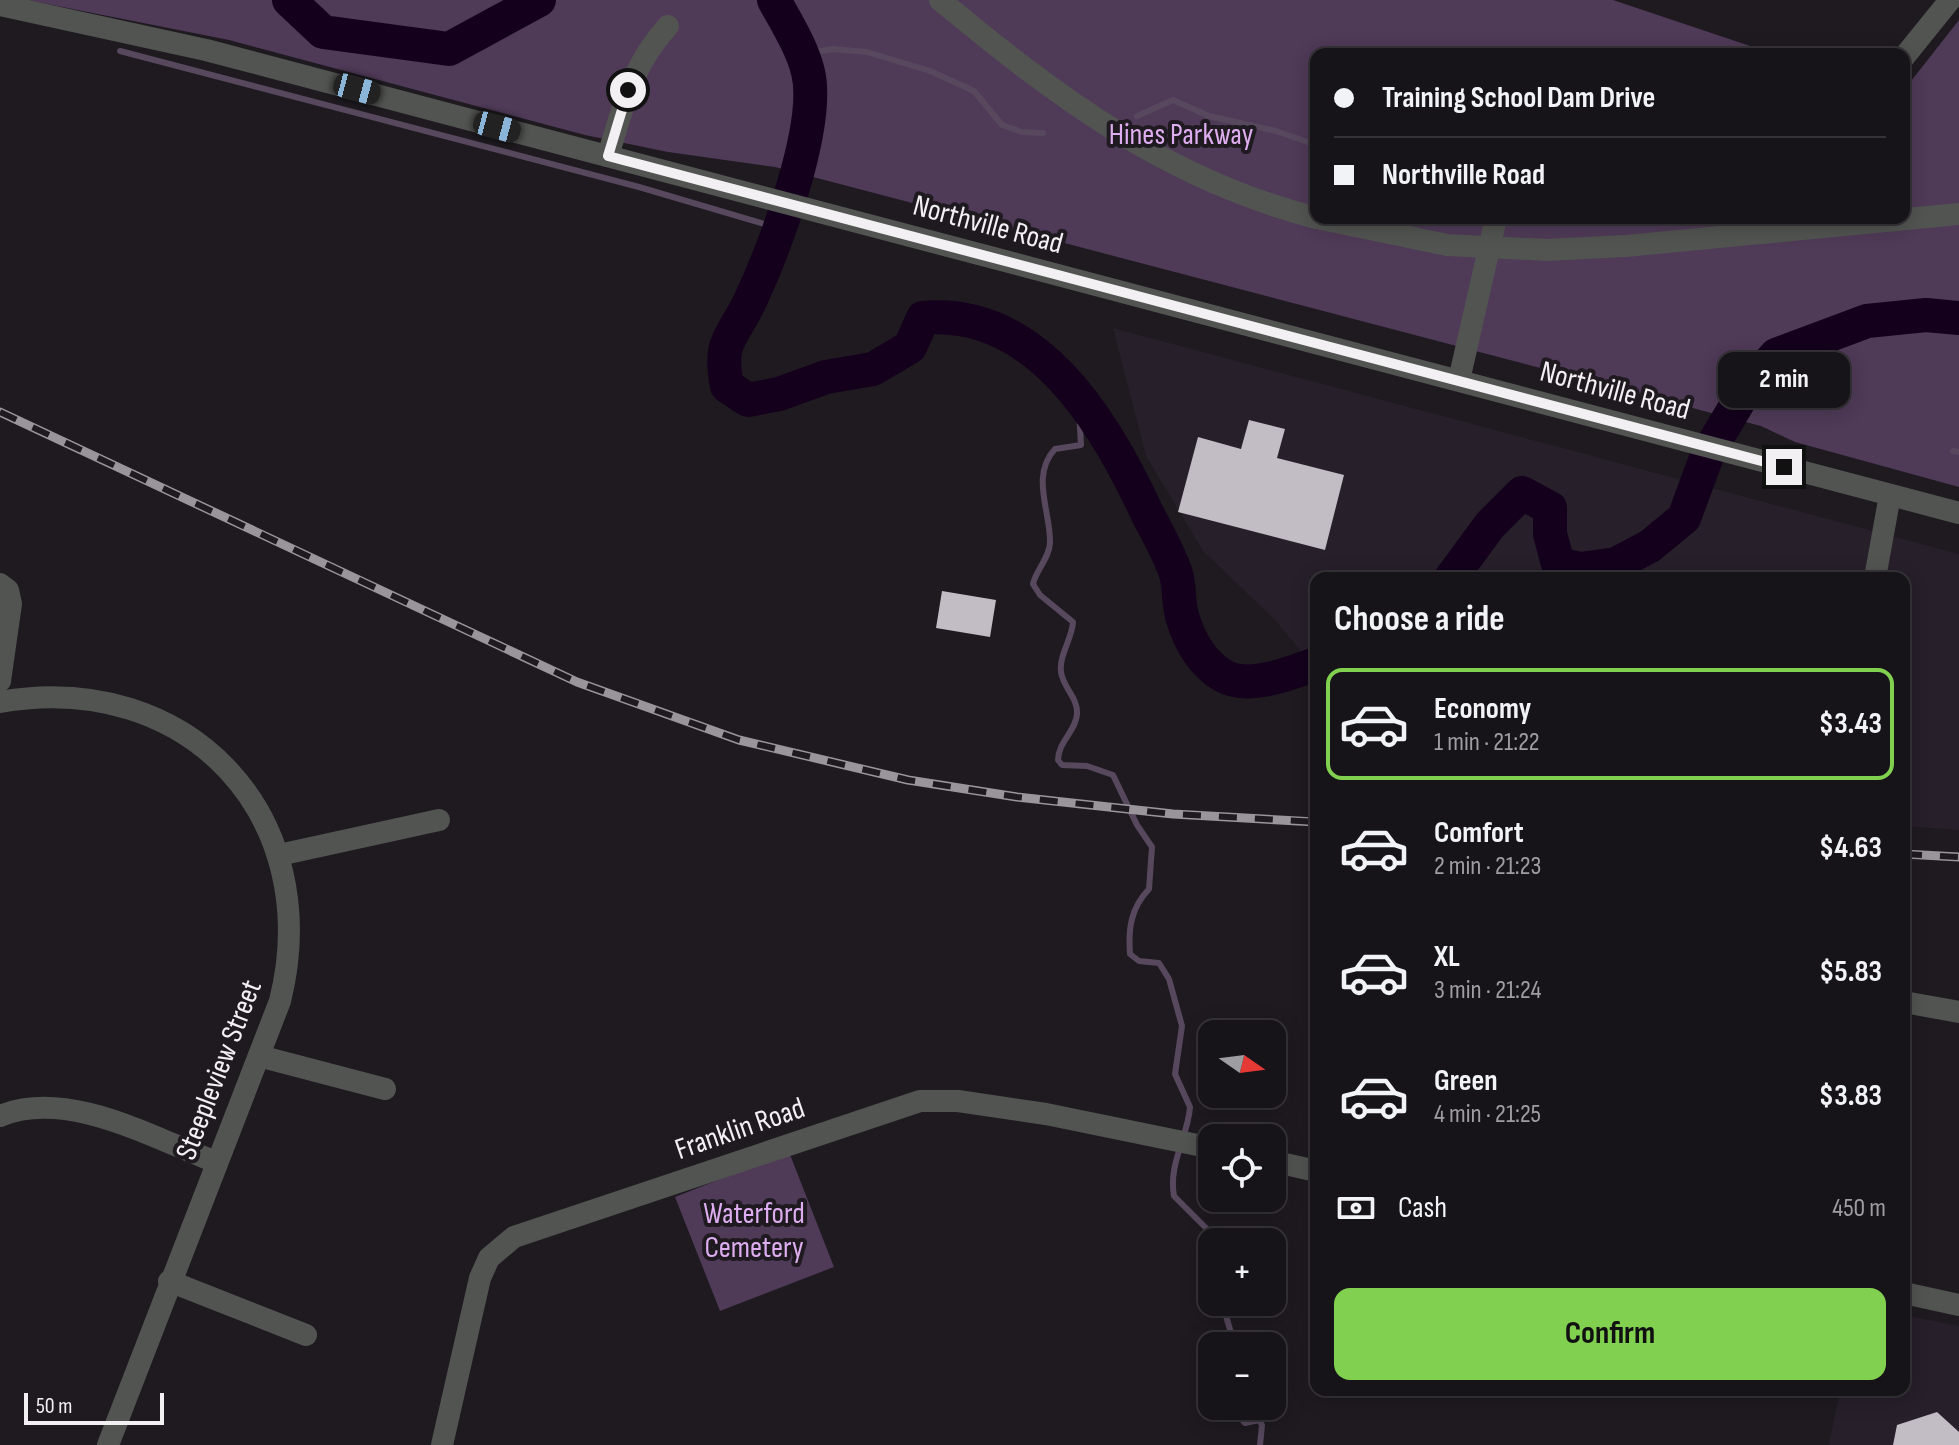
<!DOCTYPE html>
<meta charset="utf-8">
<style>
:root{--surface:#161418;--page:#232125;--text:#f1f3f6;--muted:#9e9ea2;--line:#353337;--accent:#81d050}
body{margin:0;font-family:"Sofia Sans Condensed",sans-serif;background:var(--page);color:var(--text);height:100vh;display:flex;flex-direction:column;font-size:30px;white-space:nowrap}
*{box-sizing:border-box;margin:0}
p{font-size:26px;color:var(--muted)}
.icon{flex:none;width:44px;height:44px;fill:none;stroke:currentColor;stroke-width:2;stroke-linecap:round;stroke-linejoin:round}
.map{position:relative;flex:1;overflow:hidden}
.details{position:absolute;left:1310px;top:572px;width:600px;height:824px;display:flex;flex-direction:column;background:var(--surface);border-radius:16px;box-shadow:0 4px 20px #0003,0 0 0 2px var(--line)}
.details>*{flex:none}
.banner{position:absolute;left:1310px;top:48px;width:600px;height:176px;border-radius:16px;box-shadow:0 4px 20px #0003,0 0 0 2px var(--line);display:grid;align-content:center;height:176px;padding:0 24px;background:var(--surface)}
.needle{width:52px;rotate:104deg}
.tools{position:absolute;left:1198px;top:1020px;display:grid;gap:16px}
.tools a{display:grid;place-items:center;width:88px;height:88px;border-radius:16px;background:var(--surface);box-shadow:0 4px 20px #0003,0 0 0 2px var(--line);font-size:40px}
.scale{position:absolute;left:24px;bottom:20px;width:140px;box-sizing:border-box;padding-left:8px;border:4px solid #f3f0f4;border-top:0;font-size:22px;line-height:28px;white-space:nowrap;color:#f3f0f4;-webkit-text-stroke:6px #1e1a20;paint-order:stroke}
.end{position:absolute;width:36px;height:36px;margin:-18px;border:10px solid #f3f0f4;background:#111;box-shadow:0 0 0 4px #111}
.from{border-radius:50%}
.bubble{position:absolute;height:56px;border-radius:16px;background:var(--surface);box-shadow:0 4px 20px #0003,0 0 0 2px var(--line);font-size:26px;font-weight:700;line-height:56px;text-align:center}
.car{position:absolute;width:24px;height:48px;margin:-24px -12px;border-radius:10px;box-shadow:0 0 6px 2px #0007;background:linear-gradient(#222 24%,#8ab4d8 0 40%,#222 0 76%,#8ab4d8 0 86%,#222 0)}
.banner b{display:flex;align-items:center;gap:28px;height:76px;font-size:30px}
.banner b+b{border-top:2px solid var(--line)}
.banner i{width:20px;height:20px;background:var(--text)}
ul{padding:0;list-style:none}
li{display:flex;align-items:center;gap:24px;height:112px;margin:0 16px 12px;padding:0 8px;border:4px solid transparent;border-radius:16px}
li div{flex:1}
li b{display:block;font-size:30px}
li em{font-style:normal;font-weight:700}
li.selected{border-color:var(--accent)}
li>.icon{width:72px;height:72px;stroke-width:1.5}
h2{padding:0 24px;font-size:36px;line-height:96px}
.pay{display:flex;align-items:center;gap:20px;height:88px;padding:0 24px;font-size:30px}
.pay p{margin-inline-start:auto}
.primary-button{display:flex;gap:16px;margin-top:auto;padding:16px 24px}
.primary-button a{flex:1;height:92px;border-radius:16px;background:var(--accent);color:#111;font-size:32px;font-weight:700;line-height:92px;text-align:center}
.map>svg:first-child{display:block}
.built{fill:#271f2a}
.green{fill:#4f3a57}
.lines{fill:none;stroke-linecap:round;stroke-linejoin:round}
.stream{stroke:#57485d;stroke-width:6}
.river{stroke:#14001c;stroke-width:34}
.building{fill:#c2bcc5}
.minor{stroke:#525451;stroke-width:22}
.rail-casing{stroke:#99959a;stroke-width:9}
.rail{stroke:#1e1a20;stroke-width:6;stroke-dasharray:18;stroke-linecap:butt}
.route{stroke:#f3f0f4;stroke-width:10}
.labels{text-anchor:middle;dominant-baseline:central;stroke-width:8;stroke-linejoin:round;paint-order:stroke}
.park-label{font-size:30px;fill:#deadf0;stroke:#1e1a20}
.street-label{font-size:30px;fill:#f3f0f4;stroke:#1e1a20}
</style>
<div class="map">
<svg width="1959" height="1445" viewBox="0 0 1959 1445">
<rect width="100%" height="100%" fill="#1e1a20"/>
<g class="built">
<path d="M 1113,328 L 1959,554 L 1959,830 L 1904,826 L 1904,578 L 1316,578 L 1316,669 L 1274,619 L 1203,551 L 1146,456 Z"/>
<path d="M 1904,1315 L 1959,1326 L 1959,1445 L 1829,1445 L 1840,1390 L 1904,1390 Z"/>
</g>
<g class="green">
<path d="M 27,0 L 1613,0 L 1774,54 L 1316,54 L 1316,218 L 1904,218 L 1904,90 L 1959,20 L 1959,487 L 1795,442 L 1761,426 L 775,167 L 668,152 L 585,135 L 229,40 Z"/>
<path d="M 789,1152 L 834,1267 L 720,1311 L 675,1197 Z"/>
</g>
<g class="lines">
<g class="stream">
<path d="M 120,51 L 639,187 L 778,228"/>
<path d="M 801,55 L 832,49 L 867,52 L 930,71 L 974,91 L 1002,125 L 1022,132 L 1043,133"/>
<path d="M 1137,116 L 1173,100 L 1209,116 L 1276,131 L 1316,145"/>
<path d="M 1078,395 L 1081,445 L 1055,449 C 1030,476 1051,512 1050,543 C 1049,559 1036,570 1033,584 L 1040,595 L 1073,622 C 1072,639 1059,655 1061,672 C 1063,688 1078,697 1077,714 C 1076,731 1058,742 1058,760 L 1062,765 L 1087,766 L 1113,775 L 1137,825 L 1152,847 L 1149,889 C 1131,908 1128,928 1130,954 L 1139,961 L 1159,963 L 1169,979 L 1182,1026 L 1175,1074 L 1190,1107 C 1188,1137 1168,1164 1174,1196 L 1220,1242"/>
<path d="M 1953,451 L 1959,452"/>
<path d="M 1225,1302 C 1223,1318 1233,1329 1233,1346"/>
<path d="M 1237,1406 L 1240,1417 L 1245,1423 L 1259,1420 L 1262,1425 L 1260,1445"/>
</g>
<g class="river">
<path d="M 289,0 L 323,32 L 449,49 L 539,0"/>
<path d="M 774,0 C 786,22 802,47 808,72 C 821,126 774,250 750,301 C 732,339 718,340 727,386 L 748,400 L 779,394 L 826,377 L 873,369 L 910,347 L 923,318 C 1037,307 1106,424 1147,513 C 1157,532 1169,553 1176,574 C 1180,587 1178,602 1182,616 C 1189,640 1201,662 1222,675 C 1247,691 1291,673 1316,664"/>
<path d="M 1451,578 L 1490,525 L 1522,493 L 1550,508 L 1550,534 L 1558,564 L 1581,569 L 1616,564 L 1650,546 L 1684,518 L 1708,453 L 1746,389 L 1776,355 L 1867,321 L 1926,315 L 1959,318"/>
</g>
</g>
<g class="building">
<path d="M 1249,420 L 1285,429 L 1277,458 L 1344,475 L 1325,550 L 1178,512 L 1198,437 L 1241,449 Z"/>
<path d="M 942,591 L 996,600 L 990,637 L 936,628 Z"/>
<path d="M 1937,1412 L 1959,1432 L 1959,1445 L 1893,1445 L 1897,1425 Z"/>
</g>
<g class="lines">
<g class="minor">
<path d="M 940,0 C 1057,97 1166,179 1316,218"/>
<path d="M 0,5 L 206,50 L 1959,513"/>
<path d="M 1904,57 L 1950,0"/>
<path d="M 608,156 C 623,107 632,65 668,26"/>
<path d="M 1317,218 L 1447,245 L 1547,250 L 1626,246 L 1959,214"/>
<path d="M 1459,380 L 1496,218"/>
<path d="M 1875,578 L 1890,495"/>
<path d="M 0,584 L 8,590 L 11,604 L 0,681"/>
<path d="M 0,702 C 188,669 326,816 280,1001 L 108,1445"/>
<path d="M 279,855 L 439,820"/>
<path d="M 1904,1002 L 1959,1012"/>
<path d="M 259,1056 L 385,1089"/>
<path d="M 0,1116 C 67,1088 153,1138 216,1162"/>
<path d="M 1272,1161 L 1316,1171"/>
<path d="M 169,1281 L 306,1335"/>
<path d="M 1904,1293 L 1959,1305"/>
<path d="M 442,1445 L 480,1278 L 489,1258 L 514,1237 L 920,1101 L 958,1101 L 1046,1114 L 1212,1148"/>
</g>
<defs>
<g id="rail">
<path d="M 0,412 L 577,682 L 739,740 L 908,780 L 1017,797 L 1173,814 L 1316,822"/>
<path d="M 1904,854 L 1959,857"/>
</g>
</defs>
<use href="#rail" class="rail-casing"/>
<use href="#rail" class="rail"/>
</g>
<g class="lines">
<path class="route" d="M 628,90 L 608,156 L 1784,467"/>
</g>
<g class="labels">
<g class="park-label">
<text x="1181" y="135">Hines Parkway</text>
<text x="754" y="1214">Waterford<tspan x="754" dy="34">Cemetery</tspan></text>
</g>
<g class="street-label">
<text transform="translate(988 225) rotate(15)">Northville Road</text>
<text transform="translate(1615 391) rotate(15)">Northville Road</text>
<text transform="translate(219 1070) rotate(-69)">Steepleview Street</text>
<text transform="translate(740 1129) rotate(-19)">Franklin Road</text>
</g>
</g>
</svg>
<div class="tools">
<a><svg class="needle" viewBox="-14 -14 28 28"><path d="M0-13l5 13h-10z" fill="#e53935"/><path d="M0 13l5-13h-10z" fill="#9e9ea2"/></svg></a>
<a><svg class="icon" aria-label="locate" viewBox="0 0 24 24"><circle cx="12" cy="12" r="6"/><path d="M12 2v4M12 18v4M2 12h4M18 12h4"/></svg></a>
<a>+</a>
<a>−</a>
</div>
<div class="scale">50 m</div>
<i class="end from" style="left:628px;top:90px"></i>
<i class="end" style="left:1784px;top:467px"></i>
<div class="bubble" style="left:1718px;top:352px;width:132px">2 min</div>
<i class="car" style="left:357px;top:89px;rotate:105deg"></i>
<i class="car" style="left:497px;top:127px;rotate:105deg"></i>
<div class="banner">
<b><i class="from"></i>Training School Dam Drive</b>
<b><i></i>Northville Road</b>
</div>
<section class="details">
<h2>Choose a ride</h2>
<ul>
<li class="selected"><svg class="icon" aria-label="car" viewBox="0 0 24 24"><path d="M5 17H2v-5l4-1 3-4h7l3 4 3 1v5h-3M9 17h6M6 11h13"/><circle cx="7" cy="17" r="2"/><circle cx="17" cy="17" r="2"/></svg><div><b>Economy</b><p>1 min · 21:22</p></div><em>$3.43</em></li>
<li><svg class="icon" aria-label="car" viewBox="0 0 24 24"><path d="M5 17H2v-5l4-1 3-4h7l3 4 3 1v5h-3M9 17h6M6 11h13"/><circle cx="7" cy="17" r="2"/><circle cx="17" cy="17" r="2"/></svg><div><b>Comfort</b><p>2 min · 21:23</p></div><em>$4.63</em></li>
<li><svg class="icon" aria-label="car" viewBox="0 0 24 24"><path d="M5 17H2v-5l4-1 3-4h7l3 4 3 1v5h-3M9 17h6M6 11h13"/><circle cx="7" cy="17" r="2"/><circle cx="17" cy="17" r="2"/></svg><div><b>XL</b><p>3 min · 21:24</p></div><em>$5.83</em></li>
<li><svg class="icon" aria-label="car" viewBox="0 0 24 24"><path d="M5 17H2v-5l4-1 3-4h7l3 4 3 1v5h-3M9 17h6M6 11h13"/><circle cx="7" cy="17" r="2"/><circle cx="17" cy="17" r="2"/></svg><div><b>Green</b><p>4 min · 21:25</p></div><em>$3.83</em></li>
</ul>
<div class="pay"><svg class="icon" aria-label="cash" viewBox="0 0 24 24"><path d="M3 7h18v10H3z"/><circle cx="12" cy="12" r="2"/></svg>Cash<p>450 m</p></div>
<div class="primary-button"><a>Confirm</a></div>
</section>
</div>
